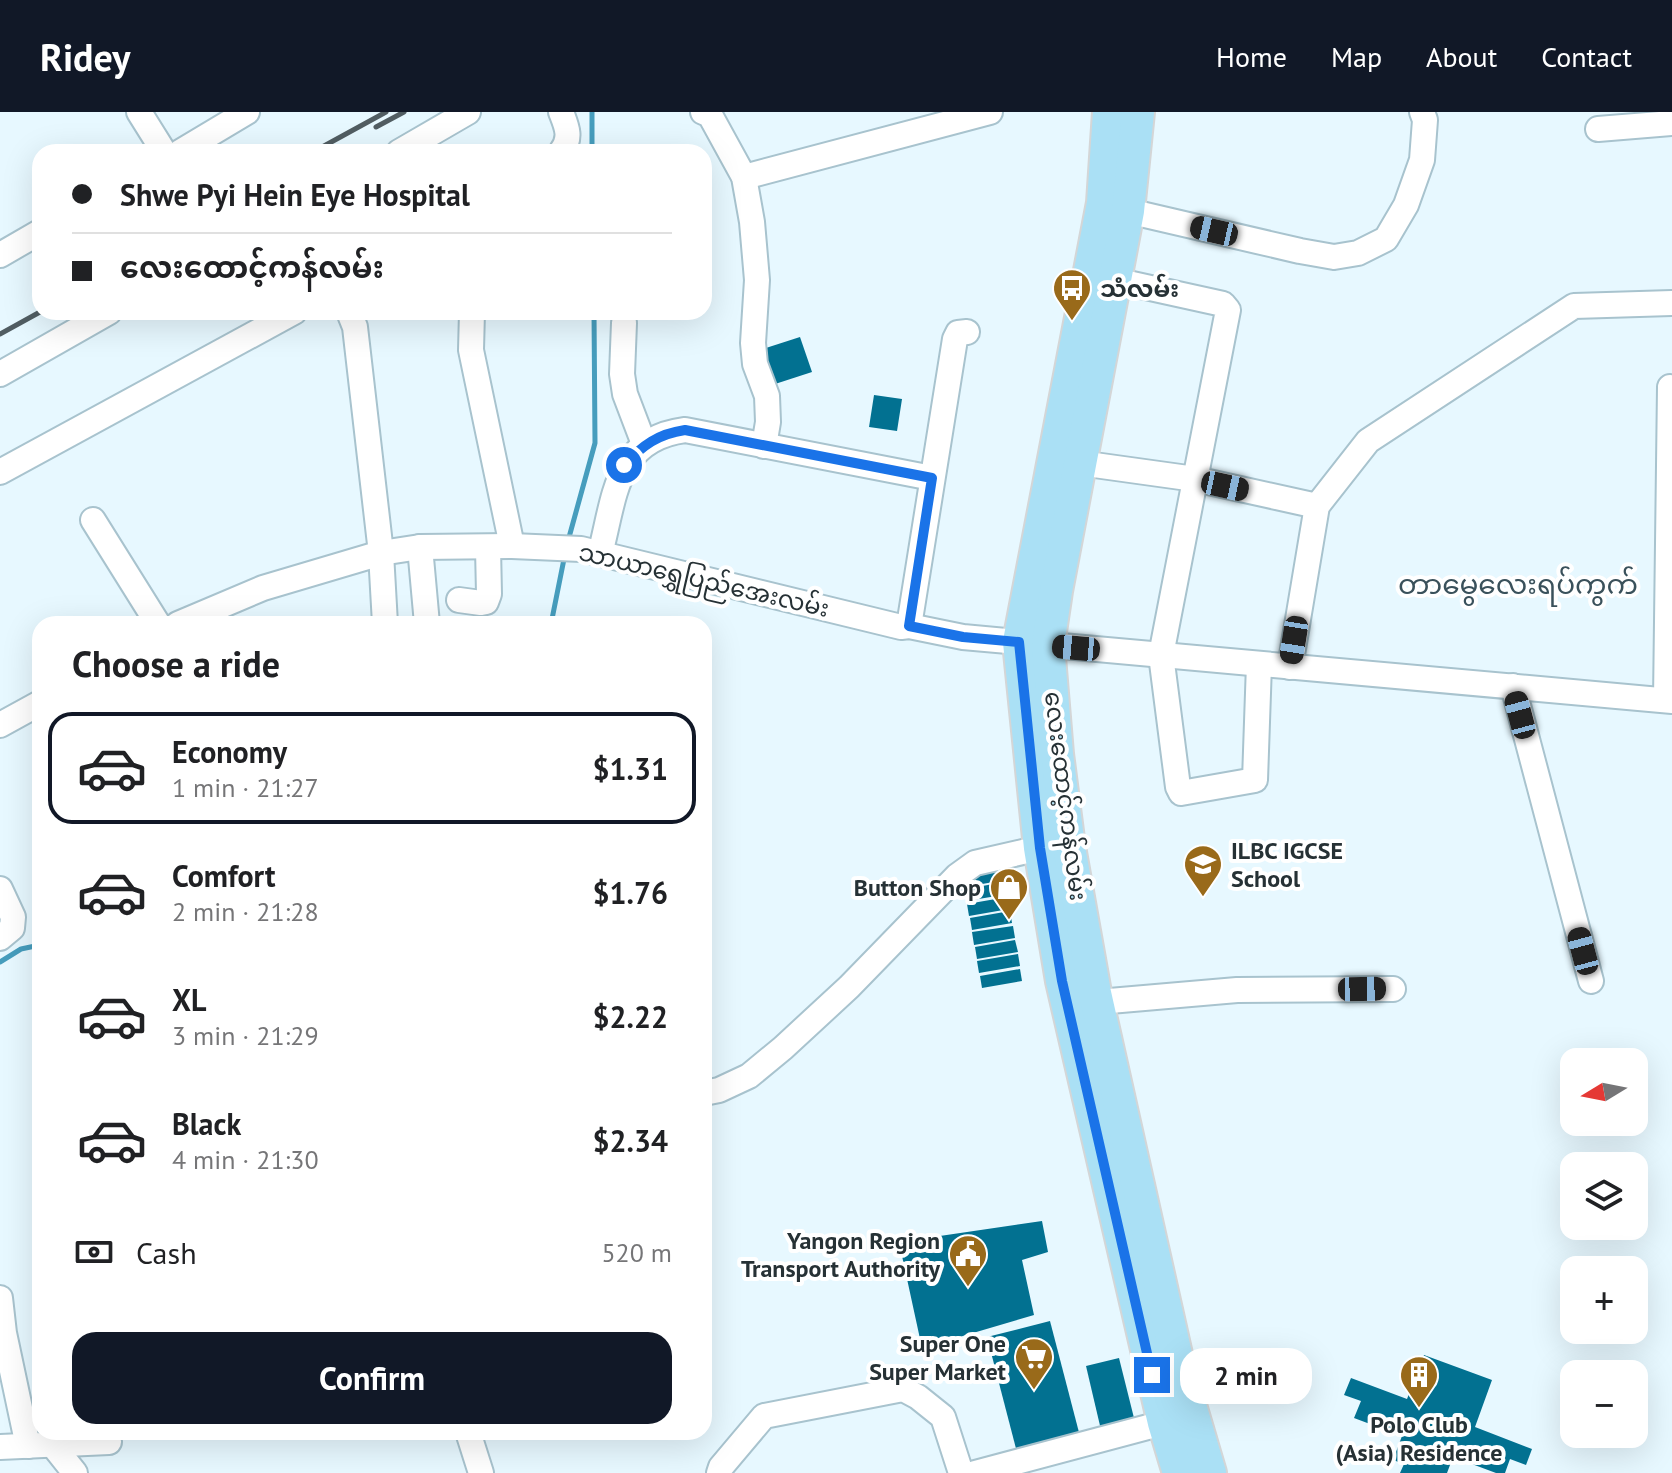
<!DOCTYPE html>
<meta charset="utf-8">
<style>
:root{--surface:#fff;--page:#f2f2f2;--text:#202124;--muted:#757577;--line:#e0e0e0;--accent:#111827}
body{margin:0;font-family:"PT Sans","Noto Sans Myanmar",sans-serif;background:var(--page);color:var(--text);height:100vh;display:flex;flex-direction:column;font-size:30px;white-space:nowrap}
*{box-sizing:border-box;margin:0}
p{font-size:26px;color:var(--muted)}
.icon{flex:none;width:44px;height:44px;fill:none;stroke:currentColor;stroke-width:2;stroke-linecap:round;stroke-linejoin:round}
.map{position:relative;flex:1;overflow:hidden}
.side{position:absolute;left:32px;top:504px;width:680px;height:824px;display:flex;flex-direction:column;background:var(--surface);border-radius:24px;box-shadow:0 8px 32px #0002}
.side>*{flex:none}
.guide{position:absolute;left:32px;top:32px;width:680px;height:176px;border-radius:24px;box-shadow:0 8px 32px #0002;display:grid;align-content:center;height:176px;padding:0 40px;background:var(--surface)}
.needle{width:52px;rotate:260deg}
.tools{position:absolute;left:1560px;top:936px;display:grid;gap:16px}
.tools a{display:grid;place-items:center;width:88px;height:88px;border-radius:16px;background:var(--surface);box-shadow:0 8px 32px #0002;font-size:40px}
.end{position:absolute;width:36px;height:36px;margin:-18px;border:10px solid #1a73e8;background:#fff;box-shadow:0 0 0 4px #fff}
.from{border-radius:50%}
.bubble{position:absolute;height:56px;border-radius:24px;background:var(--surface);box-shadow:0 8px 32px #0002;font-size:26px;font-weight:600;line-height:56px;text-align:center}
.car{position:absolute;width:24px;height:48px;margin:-24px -12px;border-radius:10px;box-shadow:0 0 6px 2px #0007;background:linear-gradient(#222 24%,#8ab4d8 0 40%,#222 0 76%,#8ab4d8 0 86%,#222 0)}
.guide b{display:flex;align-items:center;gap:28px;height:76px;font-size:30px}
.guide b+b{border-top:2px solid var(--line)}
.guide i{width:20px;height:20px;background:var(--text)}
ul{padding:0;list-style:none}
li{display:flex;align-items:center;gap:24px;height:112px;margin:0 16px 12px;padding:0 24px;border:4px solid transparent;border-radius:24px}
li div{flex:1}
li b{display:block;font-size:30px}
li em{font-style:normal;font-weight:600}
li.selected{border-color:var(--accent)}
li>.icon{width:72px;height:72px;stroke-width:1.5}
h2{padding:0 40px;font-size:36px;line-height:96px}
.pay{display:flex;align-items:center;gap:20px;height:88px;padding:0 40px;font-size:30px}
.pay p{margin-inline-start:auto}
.action{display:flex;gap:16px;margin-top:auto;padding:16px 40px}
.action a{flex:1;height:92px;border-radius:24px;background:var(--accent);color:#fff;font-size:32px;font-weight:600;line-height:92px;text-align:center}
header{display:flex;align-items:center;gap:48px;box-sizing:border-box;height:112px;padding:0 40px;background:var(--accent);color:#fff}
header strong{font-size:38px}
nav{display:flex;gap:44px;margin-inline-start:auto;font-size:28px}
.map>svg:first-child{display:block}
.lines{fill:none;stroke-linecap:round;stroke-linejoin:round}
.stream{stroke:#469dbd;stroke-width:5}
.building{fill:#027191}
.minor-casing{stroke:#a8c3ce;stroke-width:28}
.major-casing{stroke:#d4d6d7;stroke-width:36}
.minor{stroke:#fff;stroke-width:24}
.major{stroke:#aae0f5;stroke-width:32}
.rail{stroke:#515d62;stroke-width:5}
.route{stroke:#1a73e8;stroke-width:10}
.labels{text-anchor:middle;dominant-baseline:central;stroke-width:8;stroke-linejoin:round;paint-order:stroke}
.poi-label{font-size:24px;font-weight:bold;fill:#263135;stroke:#fff;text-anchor:end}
.street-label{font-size:24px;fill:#263135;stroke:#fff}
.quarter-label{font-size:28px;fill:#3a515b;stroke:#fff}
</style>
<header>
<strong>Ridey</strong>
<nav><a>Home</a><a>Map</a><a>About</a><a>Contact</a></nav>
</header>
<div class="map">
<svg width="1672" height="1361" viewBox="0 0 1672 1361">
<rect width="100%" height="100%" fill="#e7f8ff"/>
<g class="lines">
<g class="stream">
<path d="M 592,0 L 592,40"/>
<path d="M 568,429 L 595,331 L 594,200"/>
<path d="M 551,512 L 565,442"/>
<path d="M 0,850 L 21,837 L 40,833"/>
</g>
</g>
<g class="building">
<path d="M 800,225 L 812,260 L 772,273 L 760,238 Z"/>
<path d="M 874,283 L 902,287 L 897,319 L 869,315 Z"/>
<path d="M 1003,756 L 1005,768 L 965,775 L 963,763 Z"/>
<path d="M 1005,770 L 1008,782 L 967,789 L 965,777 Z"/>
<path d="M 1007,785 L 1009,797 L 969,804 L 967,792 Z"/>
<path d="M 1010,799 L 1012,811 L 972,818 L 970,806 Z"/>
<path d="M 1013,814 L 1015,826 L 974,833 L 972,820 Z"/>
<path d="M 1015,828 L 1018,840 L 977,847 L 975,835 Z"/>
<path d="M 1018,842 L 1020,854 L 979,861 L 977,849 Z"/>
<path d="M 1020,857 L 1022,869 L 982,876 L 980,864 Z"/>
<path d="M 1042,1109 L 1048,1140 L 1022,1148 L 1034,1203 L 922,1236 L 899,1130 Z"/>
<path d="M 1050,1209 L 1082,1332 L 1019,1348 L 987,1225 Z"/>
<path d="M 1424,1243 L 1492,1268 L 1475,1315 L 1532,1337 L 1526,1353 L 1510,1347 L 1505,1361 L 1496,1361 L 1453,1345 L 1447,1361 L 1400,1361 L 1404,1352 L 1393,1348 L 1402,1324 L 1354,1306 L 1361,1289 L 1344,1283 L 1351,1266 L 1407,1287 Z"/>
<path d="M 1119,1246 L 1135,1310 L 1101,1318 L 1086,1254 Z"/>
</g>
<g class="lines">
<defs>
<g id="minor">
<path d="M 139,0 L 164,40"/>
<path d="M 703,0 L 710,3 L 744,65 L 752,110 L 757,168 L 753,231 L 755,252 L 767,284 L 768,310 L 764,334"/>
<path d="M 1598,17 L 1672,11"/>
<path d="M 180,40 L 247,0"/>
<path d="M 399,40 L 468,0"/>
<path d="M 561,40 C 572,26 567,15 561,0"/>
<path d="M 744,65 L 990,0"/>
<path d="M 1128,99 L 1300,139 L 1334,145 L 1358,141 L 1386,127 L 1406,93 L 1422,48 L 1425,8 L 1422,0"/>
<path d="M 0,143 L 40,120"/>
<path d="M 1114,168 L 1223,192 L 1228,198 L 1161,543 L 1178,675 L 1181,681 L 1255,668 L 1259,552"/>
<path d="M 349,200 L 355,215 L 381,441 L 385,512"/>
<path d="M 472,200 L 471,238 L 512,434"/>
<path d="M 624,211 L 622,262 L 625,282 L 644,332"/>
<path d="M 0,262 L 109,200"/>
<path d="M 1080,351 L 1195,367 L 1317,394"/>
<path d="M 0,360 L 294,200"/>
<path d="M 93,408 L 158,512"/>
<path d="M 420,435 L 427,512"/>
<path d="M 600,442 C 615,385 615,327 685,318 L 932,366"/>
<path d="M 459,488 L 481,491 L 486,490 L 489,482 L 488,436"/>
<path d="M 178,512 L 263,476 L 381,441 L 420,435 L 512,434 L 581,437 L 901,515 L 909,514 L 963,525 L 1672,589"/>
<path d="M 909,514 L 955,227 L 958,221 L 967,220"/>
<path d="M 1290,555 L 1317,394 L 1368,329 L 1574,194 L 1672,191"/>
<path d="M 1513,574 L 1591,869"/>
<path d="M 1666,588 L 1670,275"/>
<path d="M 0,613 L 40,591"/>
<path d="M 0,777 L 13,805 L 12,816 L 0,826"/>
<path d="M 1098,890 L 1237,878 L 1393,877"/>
<path d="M 704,981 L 719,978 L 749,964 L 783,936 L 849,875 L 957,764 L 975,751 L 1040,736"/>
<path d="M 0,1186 L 4,1221 L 28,1334"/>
<path d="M 468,1320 L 481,1361"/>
<path d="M 52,1332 L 75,1361"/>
<path d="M 0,1335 L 109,1330"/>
<path d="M 719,1361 L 721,1355 L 764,1304 L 903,1277 L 918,1285 L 943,1305 L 961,1361"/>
<path d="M 975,1361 L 1178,1307"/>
</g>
<g id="major">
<path d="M 1109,0 L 1103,91 L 1019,530 L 1040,736 L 1062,869 L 1164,1311 L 1179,1361"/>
<path d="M 1138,0 L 1128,99 L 1056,479 L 1048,533 L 1057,642 L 1069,735 L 1095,881 L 1179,1256 L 1210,1361"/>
</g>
</defs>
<use href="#minor" class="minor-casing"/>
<use href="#major" class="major-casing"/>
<use href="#minor" class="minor"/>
<use href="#major" class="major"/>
<g class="rail">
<path d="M 376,15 L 404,0"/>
<path d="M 313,40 L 386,0"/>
<path d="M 0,222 L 40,200"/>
</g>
</g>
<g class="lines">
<path class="route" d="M 624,353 C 643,333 658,322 685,318 L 932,366 L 909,514 L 963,525 L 1019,530 L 1040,736 L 1062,869 L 1152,1263"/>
</g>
<defs>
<symbol id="bus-pin" viewBox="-11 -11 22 30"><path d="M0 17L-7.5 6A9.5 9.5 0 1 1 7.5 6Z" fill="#996a1a" stroke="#fff"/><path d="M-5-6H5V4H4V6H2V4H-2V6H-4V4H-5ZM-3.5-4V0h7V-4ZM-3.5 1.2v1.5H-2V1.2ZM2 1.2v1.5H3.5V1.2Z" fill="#fff"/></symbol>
<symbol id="school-pin" viewBox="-11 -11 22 30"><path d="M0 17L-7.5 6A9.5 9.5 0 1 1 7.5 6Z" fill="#996a1a" stroke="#fff"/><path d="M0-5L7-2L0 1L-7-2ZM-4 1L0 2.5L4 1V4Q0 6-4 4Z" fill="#fff"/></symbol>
<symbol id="shop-pin" viewBox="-11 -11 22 30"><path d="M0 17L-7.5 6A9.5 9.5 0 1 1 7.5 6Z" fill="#996a1a" stroke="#fff"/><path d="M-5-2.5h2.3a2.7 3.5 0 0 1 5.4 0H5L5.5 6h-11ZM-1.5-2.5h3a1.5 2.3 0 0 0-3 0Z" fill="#fff"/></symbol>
<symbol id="civic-pin" viewBox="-11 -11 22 30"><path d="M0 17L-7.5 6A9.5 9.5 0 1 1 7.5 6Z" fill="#996a1a" stroke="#fff"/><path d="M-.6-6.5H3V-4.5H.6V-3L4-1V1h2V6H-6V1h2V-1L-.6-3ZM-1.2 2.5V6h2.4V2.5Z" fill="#fff"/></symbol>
<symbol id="supermarket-pin" viewBox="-11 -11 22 30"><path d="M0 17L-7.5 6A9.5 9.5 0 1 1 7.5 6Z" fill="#996a1a" stroke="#fff"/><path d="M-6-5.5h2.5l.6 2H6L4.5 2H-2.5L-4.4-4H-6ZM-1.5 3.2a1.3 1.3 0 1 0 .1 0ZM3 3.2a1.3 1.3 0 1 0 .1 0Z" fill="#fff"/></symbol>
<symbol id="building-pin" viewBox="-11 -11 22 30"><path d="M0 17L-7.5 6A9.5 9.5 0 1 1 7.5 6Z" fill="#996a1a" stroke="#fff"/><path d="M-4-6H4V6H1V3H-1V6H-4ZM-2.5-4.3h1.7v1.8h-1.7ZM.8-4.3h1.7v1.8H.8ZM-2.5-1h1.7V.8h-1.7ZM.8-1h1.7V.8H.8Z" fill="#fff"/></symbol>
</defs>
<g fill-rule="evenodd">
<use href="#bus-pin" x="1050" y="154" width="44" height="60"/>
<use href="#school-pin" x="1181" y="730" width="44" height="60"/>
<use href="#shop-pin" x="987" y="753" width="44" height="60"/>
<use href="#civic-pin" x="946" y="1120" width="44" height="60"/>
<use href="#supermarket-pin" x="1012" y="1223" width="44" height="60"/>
<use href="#building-pin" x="1397" y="1241" width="44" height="60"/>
</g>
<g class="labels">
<g class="poi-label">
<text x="1100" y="176" text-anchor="start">သံလမ်း</text>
<text x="1231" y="738" text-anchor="start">ILBC IGCSE<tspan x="1231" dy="28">School</tspan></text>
<text x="981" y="775">Button Shop</text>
<text x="940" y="1128">Yangon Region<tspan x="940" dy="28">Transport Authority</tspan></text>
<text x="1006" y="1231">Super One<tspan x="1006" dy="28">Super Market</tspan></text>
<text x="1419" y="1312" text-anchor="middle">Polo Club<tspan x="1419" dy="28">(Asia) Residence</tspan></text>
</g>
<g class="street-label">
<text transform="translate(704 468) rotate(13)">သာယာရွှေပြည်အေးလမ်း</text>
<text transform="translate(1066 684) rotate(83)">လေးထောင့်ကန်လမ်း</text>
</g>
<g class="quarter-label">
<text x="1518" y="471">တာမွေလေးရပ်ကွက်</text>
</g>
</g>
</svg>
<div class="tools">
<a><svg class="needle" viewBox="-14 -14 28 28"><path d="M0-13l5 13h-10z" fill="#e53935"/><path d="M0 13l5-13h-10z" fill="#757577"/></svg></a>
<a><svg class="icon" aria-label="layers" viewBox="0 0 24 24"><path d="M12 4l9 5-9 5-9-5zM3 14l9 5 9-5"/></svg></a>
<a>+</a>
<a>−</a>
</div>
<i class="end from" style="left:624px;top:353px"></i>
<i class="end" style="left:1152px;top:1263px"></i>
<div class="bubble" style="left:1180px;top:1236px;width:132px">2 min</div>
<i class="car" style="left:1214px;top:119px;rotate:283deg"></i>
<i class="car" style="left:1225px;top:374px;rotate:102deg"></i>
<i class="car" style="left:1294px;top:528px;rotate:189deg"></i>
<i class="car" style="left:1076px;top:536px;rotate:275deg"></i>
<i class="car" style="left:1520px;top:603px;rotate:345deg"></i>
<i class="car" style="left:1583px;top:839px;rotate:345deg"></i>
<i class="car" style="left:1362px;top:877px;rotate:89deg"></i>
<div class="guide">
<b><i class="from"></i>Shwe Pyi Hein Eye Hospital</b>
<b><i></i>လေးထောင့်ကန်လမ်း</b>
</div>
<section class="side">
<h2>Choose a ride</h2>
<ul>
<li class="selected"><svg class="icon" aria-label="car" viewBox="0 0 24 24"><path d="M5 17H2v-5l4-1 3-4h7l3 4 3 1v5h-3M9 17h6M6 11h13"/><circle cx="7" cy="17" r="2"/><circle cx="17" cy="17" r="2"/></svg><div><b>Economy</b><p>1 min · 21:27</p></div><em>$1.31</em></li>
<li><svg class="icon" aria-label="car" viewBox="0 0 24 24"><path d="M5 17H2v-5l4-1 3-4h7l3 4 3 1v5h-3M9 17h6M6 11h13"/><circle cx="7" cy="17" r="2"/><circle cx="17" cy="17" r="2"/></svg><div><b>Comfort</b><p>2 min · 21:28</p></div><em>$1.76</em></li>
<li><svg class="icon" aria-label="car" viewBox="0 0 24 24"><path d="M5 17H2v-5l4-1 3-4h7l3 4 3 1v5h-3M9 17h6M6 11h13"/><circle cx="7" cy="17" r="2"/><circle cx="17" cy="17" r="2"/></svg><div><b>XL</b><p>3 min · 21:29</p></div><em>$2.22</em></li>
<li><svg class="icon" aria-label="car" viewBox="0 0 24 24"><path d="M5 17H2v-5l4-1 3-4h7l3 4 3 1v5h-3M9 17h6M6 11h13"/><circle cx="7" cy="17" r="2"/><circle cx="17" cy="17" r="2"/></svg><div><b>Black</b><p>4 min · 21:30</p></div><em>$2.34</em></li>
</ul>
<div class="pay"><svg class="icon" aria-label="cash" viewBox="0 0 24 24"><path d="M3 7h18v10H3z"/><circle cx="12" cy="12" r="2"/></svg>Cash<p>520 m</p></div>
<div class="action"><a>Confirm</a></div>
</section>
</div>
